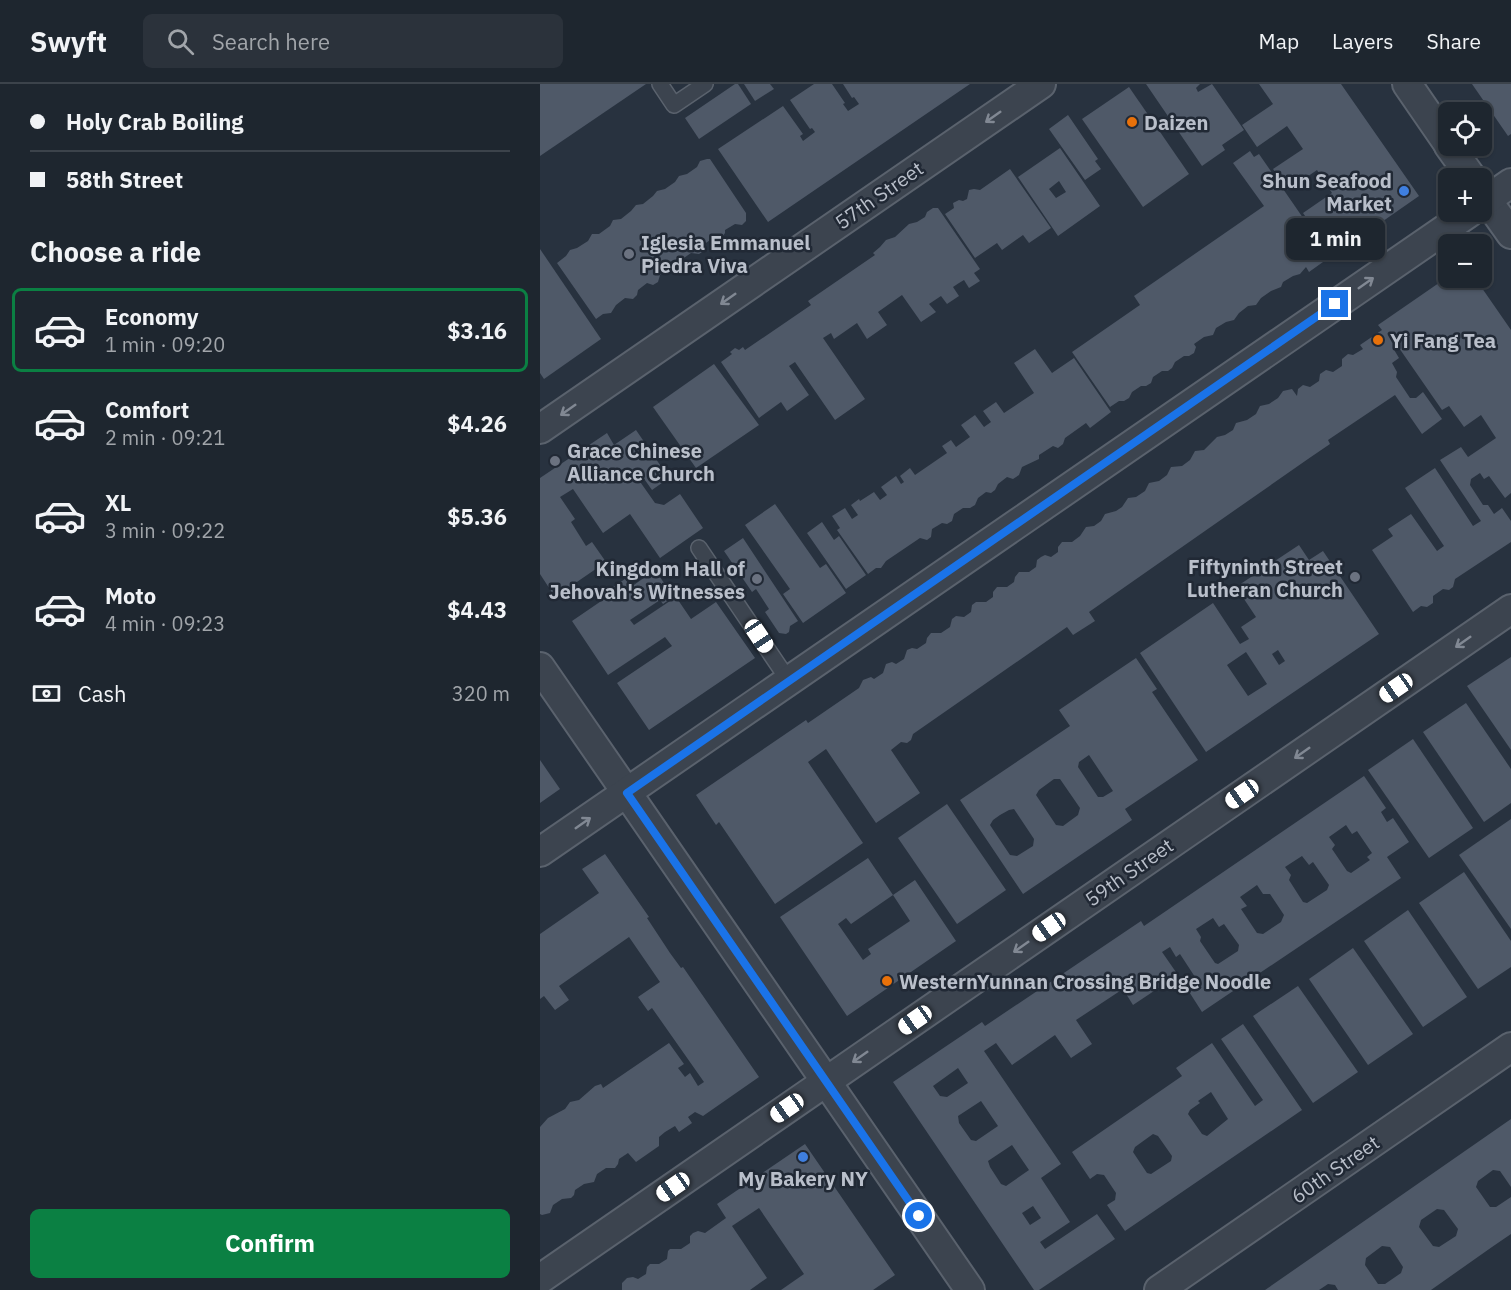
<!DOCTYPE html>
<meta charset="utf-8">
<style>
:root{--surface:#1e262f;--page:#2b323b;--text:#f1f3f6;--muted:#a1a5aa;--line:#3c434b;--accent:#0b8043}
body{margin:0;font-family:"IBM Plex Sans",sans-serif;background:var(--page);color:var(--text);height:100vh;display:flex;flex-direction:column;font-size:22px;white-space:nowrap}
*{box-sizing:border-box;margin:0}
p{font-size:20px;color:var(--muted)}
.icon{flex:none;width:33px;height:33px;fill:none;stroke:currentColor;stroke-width:2;stroke-linecap:round;stroke-linejoin:round}
.map{position:relative;flex:1;overflow:hidden}
.sheet{display:flex;flex-direction:column;background:var(--surface);width:540px}
.sheet>*{flex:none}
.banner{display:grid;align-content:center;height:132px;padding:0 30px;background:var(--surface)}
.fabs{position:absolute;left:898px;top:18px;display:grid;gap:12px}
.fabs a{display:grid;place-items:center;width:54px;height:54px;border-radius:9px;background:var(--surface);box-shadow:0 2px 4px #0004,0 0 0 2px var(--line);font-size:30px}
.end{position:absolute;width:27px;height:27px;margin:-14px;border:8px solid #1a73e8;background:#fff;box-shadow:0 0 0 3px #fff}
.from{border-radius:50%}
.bubble{position:absolute;height:42px;border-radius:9px;background:var(--surface);box-shadow:0 2px 4px #0004,0 0 0 2px var(--line);font-size:20px;font-weight:700;line-height:42px;text-align:center}
.car{position:absolute;width:18px;height:36px;margin:-18px -9px;border-radius:8px;box-shadow:0 0 4px 2px #0007;background:linear-gradient(#fff 24%,#345 0 40%,#fff 0 76%,#345 0 86%,#fff 0)}
.banner b{display:flex;align-items:center;gap:21px;height:57px;font-size:22px}
.banner b+b{border-top:2px solid var(--line)}
.banner i{width:15px;height:15px;background:var(--text)}
ul{padding:0;list-style:none}
li{display:flex;align-items:center;gap:18px;height:84px;margin:0 12px 9px;padding:0 18px;border:3px solid transparent;border-radius:9px}
li div{flex:1}
li b{display:block;font-size:22px}
li em{font-style:normal;font-weight:700}
li.on{border-color:var(--accent)}
li>.icon{width:54px;height:54px;stroke-width:1.5}
h2{padding:0 30px;font-size:27px;line-height:72px}
.pay{display:flex;align-items:center;gap:15px;height:66px;padding:0 30px;font-size:22px}
.pay p{margin-inline-start:auto}
.cta{display:flex;gap:12px;margin-top:auto;padding:12px 30px}
.cta a{flex:1;height:69px;border-radius:9px;background:var(--accent);color:#fff;font-size:24px;font-weight:700;line-height:69px;text-align:center}
header{display:flex;align-items:center;gap:36px;box-sizing:border-box;height:84px;padding:0 30px;background:var(--surface);border-bottom:2px solid var(--line)}
header strong{font-size:28px}
nav{display:flex;gap:33px;margin-inline-start:auto;font-size:21px}
.search{width:420px;height:54px;background:var(--page);display:flex;align-items:center;gap:15px;box-sizing:border-box;padding:0 21px;border-radius:9px;color:var(--muted);font-size:22px}
main{display:flex;flex:1;min-height:0}
.map>svg:first-child{display:block}
.building{fill:#4f5968;fill-rule:evenodd}
.lines{fill:none;stroke-linecap:round;stroke-linejoin:round}
.service-casing{stroke:#5a626d;stroke-width:18}
.minor-casing{stroke:#5a626d;stroke-width:32}
.service{stroke:#3c444f;stroke-width:15}
.minor{stroke:#3c444f;stroke-width:28}
.oneway{stroke:#818893}
.route{stroke:#1a73e8;stroke-width:8}
.food-dot{fill:#e8710a;stroke:#212935;stroke-width:2}
.shop-dot{fill:#3f7fe0;stroke:#212935;stroke-width:2}
.worship-dot{fill:#6b7280;stroke:#212935;stroke-width:2}
.labels{text-anchor:middle;dominant-baseline:central;stroke-width:5;stroke-linejoin:round;paint-order:stroke}
.poi-label{font-size:20px;font-weight:bold;fill:#b9bfca;stroke:#212935;text-anchor:start}
.street-label{font-size:20px;fill:#b9bfca;stroke:#212935}
</style>
<header>
<strong>Swyft</strong>
<div class="search"><svg class="icon" aria-label="search" viewBox="0 0 24 24"><circle cx="10" cy="10" r="6"/><path d="M15 15l6 6"/></svg>Search here</div>
<nav><a>Map</a><a>Layers</a><a>Share</a></nav>
</header>
<main>
<section class="sheet">
<div class="banner">
<b><i class="from"></i>Holy Crab Boiling</b>
<b><i></i>58th Street</b>
</div>
<h2>Choose a ride</h2>
<ul>
<li class="on"><svg class="icon" aria-label="car" viewBox="0 0 24 24"><path d="M5 17H2v-5l4-1 3-4h7l3 4 3 1v5h-3M9 17h6M6 11h13"/><circle cx="7" cy="17" r="2"/><circle cx="17" cy="17" r="2"/></svg><div><b>Economy</b><p>1 min · 09:20</p></div><em>$3.16</em></li>
<li><svg class="icon" aria-label="car" viewBox="0 0 24 24"><path d="M5 17H2v-5l4-1 3-4h7l3 4 3 1v5h-3M9 17h6M6 11h13"/><circle cx="7" cy="17" r="2"/><circle cx="17" cy="17" r="2"/></svg><div><b>Comfort</b><p>2 min · 09:21</p></div><em>$4.26</em></li>
<li><svg class="icon" aria-label="car" viewBox="0 0 24 24"><path d="M5 17H2v-5l4-1 3-4h7l3 4 3 1v5h-3M9 17h6M6 11h13"/><circle cx="7" cy="17" r="2"/><circle cx="17" cy="17" r="2"/></svg><div><b>XL</b><p>3 min · 09:22</p></div><em>$5.36</em></li>
<li><svg class="icon" aria-label="car" viewBox="0 0 24 24"><path d="M5 17H2v-5l4-1 3-4h7l3 4 3 1v5h-3M9 17h6M6 11h13"/><circle cx="7" cy="17" r="2"/><circle cx="17" cy="17" r="2"/></svg><div><b>Moto</b><p>4 min · 09:23</p></div><em>$4.43</em></li>
</ul>
<div class="pay"><svg class="icon" aria-label="cash" viewBox="0 0 24 24"><path d="M3 7h18v10H3z"/><circle cx="12" cy="12" r="2"/></svg>Cash<p>320 m</p></div>
<div class="cta"><a>Confirm</a></div>
</section>
<div class="map">
<svg width="971" height="1206" viewBox="0 0 971 1206">
<rect width="100%" height="100%" fill="#28323f"/>
<g class="building">
<path d="M 0,0 L 106,0 L 0,72 Z"/>
<path d="M 195,0 L 198,0 L 211,20 L 159,55 L 145,34 Z"/>
<path d="M 204,0 L 230,0 L 234,5 L 215,17 Z"/>
<path d="M 274,0 L 292,0 L 305,19 L 303,20 L 308,27 L 319,20 L 314,13 L 312,14 L 303,0 L 430,0 L 228,138 L 178,65 L 243,22 L 263,50 L 260,52 L 263,57 L 275,48 L 272,44 L 270,45 L 250,16 Z"/>
<path d="M 606,0 L 660,0 L 656,4 L 658,8 L 672,0 L 704,46 L 682,61 L 685,66 L 662,82 Z"/>
<path d="M 719,0 L 801,0 L 879,112 L 793,172 L 763,129 L 792,109 L 777,86 L 748,106 L 733,85 L 763,65 L 747,42 L 717,63 L 702,41 L 733,20 Z"/>
<path d="M 932,0 L 971,0 L 971,50 L 968,52 Z"/>
<path d="M 589,3 L 649,90 L 603,123 L 542,35 Z"/>
<path d="M 528,31 L 558,75 L 555,77 L 561,85 L 545,96 L 509,45 Z"/>
<path d="M 520,64 L 560,122 L 518,152 L 478,93 ZM 519,97 L 526,108 L 516,114 L 509,105 Z"/>
<path d="M 710,67 L 714,73 L 719,70 L 790,173 L 769,188 L 766,183 L 760,190 L 753,192 L 743,198 L 741,203 L 731,207 L 721,214 L 716,221 L 708,222 L 699,229 L 694,236 L 686,238 L 676,244 L 673,251 L 664,253 L 654,260 L 656,263 L 654,269 L 649,272 L 644,272 L 635,278 L 632,284 L 628,287 L 622,287 L 613,293 L 611,299 L 606,302 L 601,302 L 592,308 L 589,314 L 584,317 L 579,317 L 570,323 L 532,268 L 597,223 L 600,221 L 594,212 L 724,122 L 693,79 Z"/>
<path d="M 167,75 L 170,75 L 206,129 L 206,137 L 202,141 L 195,140 L 185,146 L 185,149 L 181,155 L 173,154 L 163,161 L 162,168 L 159,170 L 151,169 L 141,176 L 140,183 L 136,185 L 129,184 L 120,191 L 118,198 L 113,201 L 107,199 L 98,206 L 97,211 L 93,215 L 85,214 L 76,221 L 71,229 L 63,230 L 56,235 L 17,179 L 26,172 L 30,166 L 37,164 L 48,157 L 52,150 L 59,150 L 70,142 L 73,136 L 81,135 L 91,127 L 96,121 L 103,120 L 113,112 L 117,107 L 125,105 L 135,98 L 139,92 L 147,90 L 157,83 L 160,77 Z"/>
<path d="M 470,85 L 511,144 L 489,159 L 483,151 L 462,166 L 457,159 L 435,174 L 405,130 L 414,124 L 413,119 L 419,116 L 423,117 L 427,115 L 429,106 L 434,105 L 440,106 Z"/>
<path d="M 393,124 L 398,124 L 440,185 L 434,189 L 440,197 L 429,204 L 424,196 L 419,199 L 413,203 L 419,212 L 407,220 L 401,212 L 389,220 L 396,228 L 381,238 L 362,211 L 338,228 L 347,241 L 327,255 L 317,239 L 294,255 L 291,249 L 283,254 L 325,315 L 295,336 L 255,278 L 249,282 L 269,311 L 247,327 L 241,318 L 219,334 L 181,278 L 192,270 L 190,268 L 195,264 L 199,266 L 203,263 L 205,266 L 271,221 L 268,217 L 335,171 L 333,169 L 340,163 L 346,156 L 355,153 L 369,140 L 377,138 L 385,133 L 387,128 Z"/>
<path d="M 0,165 L 61,255 L 4,295 L 0,289 Z"/>
<path d="M 909,192 L 909,194 L 935,194 L 971,246 L 971,409 L 965,414 L 949,392 L 944,395 L 940,389 L 931,395 L 930,401 L 943,421 L 948,421 L 954,430 L 962,424 L 971,437 L 971,458 L 915,495 L 913,503 L 909,506 L 903,505 L 893,512 L 893,519 L 887,523 L 881,522 L 873,528 L 832,466 L 853,452 L 848,445 L 871,430 L 897,467 L 904,462 L 865,404 L 895,384 L 933,442 L 941,437 L 900,376 L 921,363 L 928,373 L 956,354 L 941,331 L 924,343 L 909,322 L 902,326 L 857,261 L 853,264 L 859,274 L 852,279 L 857,288 L 856,293 L 870,314 L 876,314 L 883,308 L 902,335 L 882,350 L 855,311 L 788,356 L 790,360 L 768,375 L 549,528 L 555,537 L 533,551 L 527,543 L 373,650 L 371,656 L 367,659 L 361,658 L 351,666 L 380,709 L 336,739 L 286,665 L 268,678 L 323,759 L 235,820 L 179,738 L 176,741 L 156,711 L 266,636 L 268,639 L 319,604 L 323,596 L 331,593 L 334,595 L 343,589 L 346,580 L 352,578 L 356,580 L 364,575 L 367,566 L 372,564 L 377,565 L 386,559 L 387,554 L 391,549 L 401,549 L 410,543 L 412,535 L 416,532 L 424,533 L 431,528 L 432,521 L 436,518 L 446,518 L 453,513 L 453,508 L 457,503 L 467,503 L 474,498 L 475,493 L 479,488 L 489,488 L 496,483 L 497,476 L 501,473 L 505,471 L 511,473 L 518,468 L 518,463 L 522,458 L 532,458 L 540,452 L 546,443 L 554,442 L 561,437 L 565,430 L 576,427 L 582,423 L 588,414 L 596,413 L 605,407 L 609,399 L 619,397 L 627,391 L 631,383 L 642,382 L 650,376 L 655,367 L 664,366 L 677,353 L 685,351 L 693,346 L 696,339 L 707,336 L 716,330 L 720,322 L 729,320 L 738,314 L 743,307 L 752,305 L 757,312 L 758,305 L 763,301 L 770,303 L 779,297 L 780,290 L 786,286 L 793,288 L 802,282 L 802,275 L 808,270 L 813,271 L 823,265 L 820,261 L 842,246 L 838,241 Z"/>
<path d="M 495,265 L 512,289 L 534,274 L 571,328 L 550,344 L 546,339 L 525,354 L 523,360 L 518,364 L 513,362 L 499,371 L 499,375 L 482,383 L 479,391 L 473,395 L 467,393 L 458,400 L 455,406 L 451,409 L 446,408 L 438,414 L 435,421 L 430,424 L 423,424 L 414,430 L 412,437 L 407,440 L 402,439 L 392,445 L 391,453 L 387,456 L 380,454 L 346,477 L 341,484 L 336,484 L 328,490 L 297,446 L 300,444 L 292,432 L 305,424 L 312,435 L 318,431 L 311,421 L 319,415 L 320,417 L 334,408 L 340,416 L 347,411 L 341,403 L 356,392 L 361,400 L 364,398 L 360,392 L 370,384 L 375,391 L 407,369 L 402,362 L 411,356 L 416,363 L 430,353 L 421,341 L 435,331 L 444,343 L 451,338 L 443,327 L 456,318 L 464,329 L 494,309 L 474,279 Z"/>
<path d="M 174,280 L 219,341 L 156,384 L 113,323 Z"/>
<path d="M 96,346 L 129,394 L 112,406 L 100,389 L 96,392 L 115,419 L 124,421 L 140,410 L 163,444 L 120,474 L 90,430 L 63,449 L 33,405 L 20,413 L 35,435 L 31,438 L 46,462 L 52,458 L 66,478 L 15,513 L 0,490 L 0,394 L 67,349 L 74,361 Z"/>
<path d="M 235,420 L 280,484 L 286,480 L 306,509 L 263,539 L 243,510 L 250,505 L 205,441 Z"/>
<path d="M 282,438 L 294,456 L 299,452 L 326,491 L 306,505 L 267,449 Z"/>
<path d="M 203,454 L 258,537 L 250,542 L 249,548 L 246,550 L 239,549 L 225,528 L 229,525 L 216,505 L 212,508 L 184,467 Z"/>
<path d="M 759,461 L 769,476 L 783,467 L 839,550 L 666,668 L 600,569 L 673,519 L 700,560 L 709,555 L 701,543 L 716,533 L 696,503 ZM 738,566 L 745,577 L 739,581 L 732,570 ZM 706,568 L 727,600 L 708,612 L 687,581 Z"/>
<path d="M 115,486 L 129,506 L 132,503 L 137,510 L 123,520 L 120,516 L 90,536 L 94,541 L 136,513 L 151,535 L 176,518 L 215,574 L 109,646 L 77,599 L 132,562 L 125,553 L 68,591 L 32,537 L 73,509 L 70,505 L 85,495 L 91,503 Z"/>
<path d="M 971,573 L 971,666 L 927,602 Z"/>
<path d="M 596,574 L 617,605 L 612,608 L 658,676 L 585,725 L 592,736 L 483,810 L 420,716 L 530,642 L 519,626 ZM 549,671 L 573,707 L 563,713 L 558,713 L 538,683 L 539,678 ZM 514,695 L 520,695 L 540,724 L 538,731 L 523,742 L 516,741 L 496,711 L 499,706 ZM 474,725 L 494,755 L 493,762 L 477,772 L 470,771 L 450,741 L 453,736 L 460,731 L 469,726 Z"/>
<path d="M 926,619 L 971,685 L 971,719 L 944,738 L 883,648 Z"/>
<path d="M 873,655 L 933,744 L 889,774 L 828,686 Z"/>
<path d="M 0,676 L 20,705 L 0,719 Z"/>
<path d="M 824,692 L 846,724 L 841,728 L 847,738 L 853,734 L 869,758 L 847,773 L 861,794 L 662,928 L 646,903 L 653,898 L 655,893 L 640,870 L 636,873 L 630,863 L 622,868 L 638,891 L 593,921 L 583,905 L 536,936 L 552,960 L 531,974 L 515,951 L 472,981 L 456,959 L 444,967 L 521,1080 L 501,1094 L 530,1138 L 500,1158 L 505,1165 L 557,1130 L 575,1155 L 499,1206 L 494,1206 L 353,998 L 442,938 L 445,942 L 601,837 L 604,842 ZM 806,741 L 812,750 L 817,747 L 832,769 L 827,773 L 830,776 L 811,789 L 807,787 L 792,765 L 795,761 L 789,753 ZM 762,772 L 769,781 L 773,778 L 789,801 L 787,806 L 767,819 L 763,818 L 749,796 L 751,791 L 745,783 ZM 717,801 L 723,810 L 730,810 L 744,831 L 741,838 L 723,850 L 717,849 L 701,825 L 707,822 L 700,813 ZM 673,834 L 679,843 L 684,840 L 699,861 L 698,867 L 678,880 L 675,879 L 660,857 L 661,853 L 656,845 ZM 418,984 L 428,999 L 407,1013 L 400,1012 L 393,1002 ZM 441,1017 L 458,1042 L 436,1057 L 431,1056 L 419,1039 L 418,1032 ZM 472,1061 L 489,1086 L 466,1102 L 461,1100 L 450,1083 L 448,1077 ZM 493,1122 L 501,1134 L 490,1141 L 482,1129 Z"/>
<path d="M 407,720 L 466,806 L 417,840 L 358,754 Z"/>
<path d="M 971,735 L 971,845 L 919,771 Z"/>
<path d="M 65,770 L 109,833 L 107,834 L 130,869 L 141,884 L 143,883 L 219,993 L 163,1032 L 155,1028 L 148,1033 L 152,1039 L 139,1048 L 135,1042 L 125,1048 L 119,1053 L 119,1062 L 96,1078 L 88,1069 L 79,1075 L 78,1080 L 75,1084 L 66,1084 L 57,1090 L 54,1098 L 44,1100 L 35,1106 L 34,1111 L 31,1114 L 22,1115 L 13,1121 L 10,1129 L 2,1131 L 0,1130 L 0,1043 L 8,1034 L 25,1025 L 30,1018 L 39,1016 L 55,1002 L 61,1000 L 63,1004 L 129,959 L 144,980 L 138,984 L 145,993 L 150,989 L 158,1002 L 164,998 L 112,924 L 108,927 L 98,913 L 120,898 L 89,853 L 19,902 L 29,916 L 15,926 L 4,912 L 0,915 L 0,850 L 59,809 L 42,785 Z"/>
<path d="M 328,774 L 353,811 L 311,840 L 306,834 L 298,840 L 323,876 L 331,870 L 328,865 L 370,837 L 353,811 L 375,796 L 416,857 L 307,932 L 240,833 Z"/>
<path d="M 924,788 L 971,857 L 971,883 L 938,905 L 879,819 Z"/>
<path d="M 868,826 L 927,913 L 883,943 L 824,857 Z"/>
<path d="M 813,864 L 873,950 L 828,981 L 769,895 Z"/>
<path d="M 758,902 L 818,988 L 773,1019 L 713,932 Z"/>
<path d="M 703,940 L 762,1026 L 585,1147 L 567,1121 L 575,1116 L 576,1109 L 564,1091 L 557,1090 L 550,1095 L 532,1068 L 642,992 L 636,984 L 672,959 L 715,1022 L 723,1016 L 681,955 ZM 671,1008 L 688,1035 L 667,1052 L 662,1050 L 648,1030 L 650,1026 L 660,1019 L 658,1017 ZM 613,1050 L 618,1052 L 632,1072 L 631,1077 L 611,1090 L 607,1089 L 593,1068 L 595,1063 Z"/>
<path d="M 971,1035 L 971,1103 L 960,1087 L 953,1086 L 938,1097 L 936,1103 L 950,1123 L 956,1123 L 971,1113 L 971,1150 L 952,1163 L 891,1206 L 798,1206 L 795,1201 L 788,1200 L 779,1206 L 725,1206 ZM 897,1125 L 904,1126 L 918,1145 L 916,1152 L 899,1163 L 893,1162 L 879,1143 L 881,1136 ZM 842,1162 L 850,1163 L 863,1183 L 861,1189 L 845,1200 L 838,1200 L 825,1181 L 826,1174 Z"/>
<path d="M 265,1060 L 355,1191 L 333,1206 L 241,1206 L 264,1190 L 219,1124 L 192,1142 L 227,1194 L 210,1206 L 82,1206 L 82,1199 L 87,1194 L 93,1193 L 98,1195 L 106,1190 L 107,1183 L 110,1180 L 119,1180 L 127,1175 L 128,1167 L 130,1165 L 141,1165 L 150,1159 L 150,1152 L 153,1149 L 158,1147 L 165,1149 L 186,1134 L 177,1120 Z"/>
</g>
<g class="lines">
<defs>
<g id="service">
<path d="M 120,0 L 134,21 L 165,0"/>
<path d="M 159,464 L 249,597"/>
</g>
<g id="minor">
<path d="M 867,0 L 909,61"/>
<path d="M 909,62 L 932,94"/>
<path d="M 942,109 L 971,150"/>
<path d="M 942,119 L 971,99"/>
<path d="M 0,345 L 501,0"/>
<path d="M 0,583 L 430,1206"/>
<path d="M 0,768 L 930,128"/>
<path d="M 0,1195 L 971,525"/>
<path d="M 619,1206 L 971,963"/>
</g>
</defs>
<use href="#service" class="service-casing"/>
<use href="#minor" class="minor-casing"/>
<use href="#service" class="service"/>
<use href="#minor" class="minor"/>
</g>
<defs><path id="oneway-shaft" d="M-6 0H5M1.5-3L5.5 0L1.5 3" fill="none" stroke-width="1.6" stroke-linecap="round" stroke-linejoin="round" transform="scale(1.5)"/></defs>
<g class="oneway">
<use href="#oneway-shaft" transform="translate(453 33) rotate(145)"/>
<use href="#oneway-shaft" transform="translate(826 199) rotate(-35)"/>
<use href="#oneway-shaft" transform="translate(188 215) rotate(145)"/>
<use href="#oneway-shaft" transform="translate(28 326) rotate(145)"/>
<use href="#oneway-shaft" transform="translate(923 558) rotate(145)"/>
<use href="#oneway-shaft" transform="translate(762 669) rotate(145)"/>
<use href="#oneway-shaft" transform="translate(43 739) rotate(-35)"/>
<use href="#oneway-shaft" transform="translate(481 863) rotate(145)"/>
<use href="#oneway-shaft" transform="translate(320 973) rotate(145)"/>
</g>
<g class="lines">
<path class="route" d="M 379,1132 L 87,709 L 795,220"/>
</g>
<g class="food-dot">
<circle cx="592" cy="38" r="6"/>
<circle cx="838" cy="256" r="6"/>
<circle cx="347" cy="897" r="6"/>
</g>
<g class="shop-dot">
<circle cx="864" cy="107" r="6"/>
<circle cx="263" cy="1073" r="6"/>
</g>
<g class="worship-dot">
<circle cx="89" cy="170" r="6"/>
<circle cx="15" cy="377" r="6"/>
<circle cx="815" cy="493" r="6"/>
<circle cx="217" cy="495" r="6"/>
</g>
<g class="labels">
<g class="poi-label">
<text x="604" y="38">Daizen</text>
<text x="852" y="96" text-anchor="end">Shun Seafood<tspan x="852" dy="23">Market</tspan></text>
<text x="101" y="158">Iglesia Emmanuel<tspan x="101" dy="23">Piedra Viva</tspan></text>
<text x="850" y="256">Yi Fang Tea</text>
<text x="27" y="366">Grace Chinese<tspan x="27" dy="23">Alliance Church</tspan></text>
<text x="803" y="482" text-anchor="end">Fiftyninth Street<tspan x="803" dy="23">Lutheran Church</tspan></text>
<text x="205" y="484" text-anchor="end">Kingdom Hall of<tspan x="205" dy="23">Jehovah's Witnesses</tspan></text>
<text x="359" y="897">WesternYunnan Crossing Bridge Noodle</text>
<text x="263" y="1094" text-anchor="middle">My Bakery NY</text>
</g>
<g class="street-label">
<text transform="translate(339 111) rotate(-35)">57th Street</text>
<text transform="translate(589 788) rotate(-35)">59th Street</text>
<text transform="translate(795 1085) rotate(-35)">60th Street</text>
</g>
</g>
</svg>
<div class="fabs">
<a><svg class="icon" aria-label="locate" viewBox="0 0 24 24"><circle cx="12" cy="12" r="6"/><path d="M12 2v4M12 18v4M2 12h4M18 12h4"/></svg></a>
<a>+</a>
<a>−</a>
</div>
<i class="end from" style="left:379px;top:1132px"></i>
<i class="end" style="left:795px;top:220px"></i>
<div class="bubble" style="left:746px;top:134px;width:99px">1 min</div>
<i class="car" style="left:219px;top:552px;rotate:146deg"></i>
<i class="car" style="left:856px;top:604px;rotate:235deg"></i>
<i class="car" style="left:702px;top:710px;rotate:235deg"></i>
<i class="car" style="left:509px;top:843px;rotate:235deg"></i>
<i class="car" style="left:375px;top:936px;rotate:235deg"></i>
<i class="car" style="left:247px;top:1024px;rotate:235deg"></i>
<i class="car" style="left:133px;top:1103px;rotate:235deg"></i>
</div>
</main>
